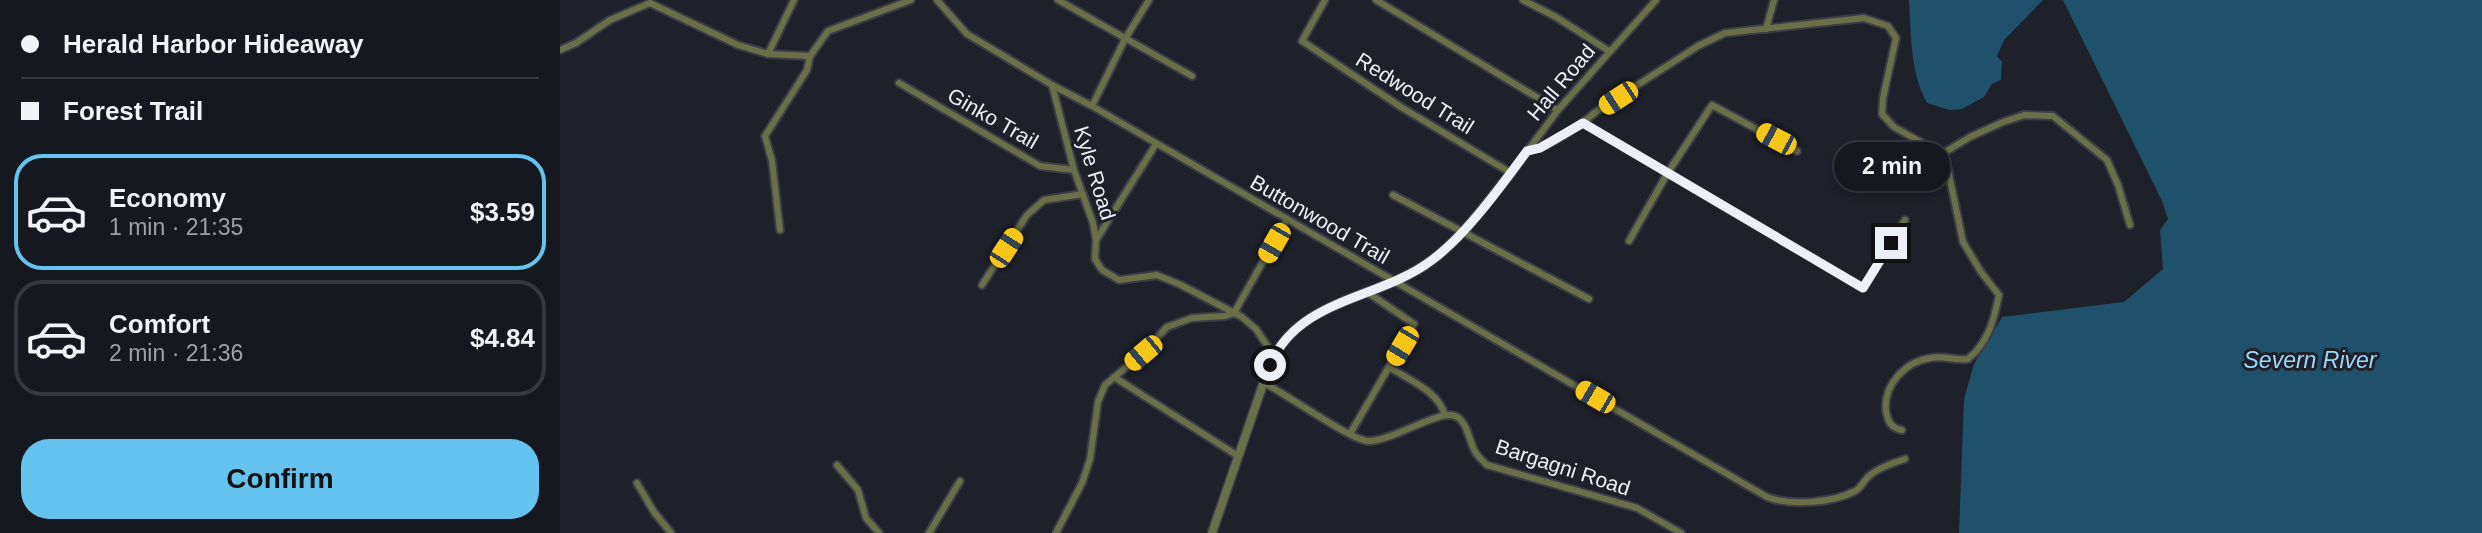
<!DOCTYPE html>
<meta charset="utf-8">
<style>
:root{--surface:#161820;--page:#1f2129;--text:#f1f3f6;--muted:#9ea0a5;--line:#35373e;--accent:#65c4ef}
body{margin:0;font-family:Arial,sans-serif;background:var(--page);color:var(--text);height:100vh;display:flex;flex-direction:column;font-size:26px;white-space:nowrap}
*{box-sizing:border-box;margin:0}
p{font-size:23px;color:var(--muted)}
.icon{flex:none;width:38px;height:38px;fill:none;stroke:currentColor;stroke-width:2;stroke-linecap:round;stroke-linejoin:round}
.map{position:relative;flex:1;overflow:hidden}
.panel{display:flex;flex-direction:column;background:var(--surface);width:560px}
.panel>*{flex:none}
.guide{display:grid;align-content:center;height:154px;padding:0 21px;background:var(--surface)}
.end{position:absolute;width:32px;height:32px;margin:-16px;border:9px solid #edeff6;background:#111;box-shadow:0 0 0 4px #111}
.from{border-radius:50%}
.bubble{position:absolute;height:49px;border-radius:24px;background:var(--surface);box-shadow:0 4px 10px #0003,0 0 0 2px var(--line);font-size:23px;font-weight:600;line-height:49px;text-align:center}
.car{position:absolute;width:21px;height:42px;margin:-21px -10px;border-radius:9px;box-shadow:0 0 5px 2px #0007;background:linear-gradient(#f5c518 24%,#345 0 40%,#f5c518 0 76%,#345 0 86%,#f5c518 0)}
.guide b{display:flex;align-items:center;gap:24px;height:66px;font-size:26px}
.guide b+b{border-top:2px solid var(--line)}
.guide i{width:18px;height:18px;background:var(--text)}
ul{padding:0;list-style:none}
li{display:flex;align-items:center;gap:21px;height:116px;margin:0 14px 10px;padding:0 7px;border:4px solid var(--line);border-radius:28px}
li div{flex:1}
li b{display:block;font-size:26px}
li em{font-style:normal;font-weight:600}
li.current{border-color:var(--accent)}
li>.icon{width:63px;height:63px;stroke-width:1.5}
.primary-button{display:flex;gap:14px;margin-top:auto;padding:14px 21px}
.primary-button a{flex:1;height:80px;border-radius:28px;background:var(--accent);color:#111;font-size:28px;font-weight:600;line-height:80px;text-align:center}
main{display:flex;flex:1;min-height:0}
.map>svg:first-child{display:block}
.water{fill:#20516b}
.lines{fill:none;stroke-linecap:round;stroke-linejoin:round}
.minor-casing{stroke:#3b3d47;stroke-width:10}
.tertiary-casing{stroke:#3b3d47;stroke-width:11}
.minor{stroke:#6a6f48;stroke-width:6}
.tertiary{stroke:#6a6f48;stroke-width:8}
.route{stroke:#edeff6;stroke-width:9}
.labels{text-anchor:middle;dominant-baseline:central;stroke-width:6;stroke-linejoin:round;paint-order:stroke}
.street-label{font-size:21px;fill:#edeff6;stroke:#1e202a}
.water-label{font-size:23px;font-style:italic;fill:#9bd7fa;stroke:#1e202a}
</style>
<main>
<section class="panel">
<div class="guide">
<b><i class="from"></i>Herald Harbor Hideaway</b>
<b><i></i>Forest Trail</b>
</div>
<ul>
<li class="current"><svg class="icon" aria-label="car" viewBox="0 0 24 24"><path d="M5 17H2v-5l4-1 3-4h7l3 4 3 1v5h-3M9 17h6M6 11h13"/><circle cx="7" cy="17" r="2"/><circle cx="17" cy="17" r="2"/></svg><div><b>Economy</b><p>1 min · 21:35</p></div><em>$3.59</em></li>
<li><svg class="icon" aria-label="car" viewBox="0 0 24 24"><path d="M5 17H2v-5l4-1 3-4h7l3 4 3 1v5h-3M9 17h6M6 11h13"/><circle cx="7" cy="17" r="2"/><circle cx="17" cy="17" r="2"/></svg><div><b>Comfort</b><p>2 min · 21:36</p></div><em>$4.84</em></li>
</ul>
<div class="primary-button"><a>Confirm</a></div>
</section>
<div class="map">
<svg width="1922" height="533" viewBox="0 0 1922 533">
<rect width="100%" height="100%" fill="#1e202a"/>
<g class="water">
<path d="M 1349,0 L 1483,0 L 1444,40 L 1437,56 L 1442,62 L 1441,80 L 1432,84 L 1424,97 L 1402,109 L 1390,110 L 1367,103 C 1350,72 1351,34 1349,0 Z"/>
<path d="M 1503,0 L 1922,0 L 1922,533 L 1399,533 L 1404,399 L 1414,364 L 1442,317 L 1564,302 L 1603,269 L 1600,230 L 1608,219 L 1602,201 Z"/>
</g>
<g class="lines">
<defs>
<g id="minor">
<path d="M 377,0 L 407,34 L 492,85 L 532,106 L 1207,497 C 1230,506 1273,503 1295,491 C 1301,488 1304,480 1310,475 C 1320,467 1332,463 1345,459"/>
<path d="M 498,0 L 632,76"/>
<path d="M 765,0 L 742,41 L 841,107 L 951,173 L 998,110 L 1096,0"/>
<path d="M 816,0 L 998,110"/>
<path d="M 963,0 L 996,17 L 1049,51"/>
<path d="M 1206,29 L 1214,0"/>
<path d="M 0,50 L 16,43 L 50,20 L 90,3 L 178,45 L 208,54 L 250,56"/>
<path d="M 208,54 L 234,0"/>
<path d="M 339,83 L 480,166 L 514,170"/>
<path d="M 492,85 L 514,170 L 533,223 L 536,240 L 535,259 L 542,270 L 559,280 L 597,275 L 621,285 L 682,317 L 696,329 L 714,356"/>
<path d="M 532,106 L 565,39 L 589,0"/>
<path d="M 1023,123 L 1303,288 L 1345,220"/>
<path d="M 967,151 C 993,145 1017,128 1037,111 L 1138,46 L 1165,33 L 1304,18 L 1328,26 L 1336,38 L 1323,98 L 1322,114 L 1334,127 L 1382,154 L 1386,160 L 1403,242 L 1421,272 L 1439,295 C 1434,320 1428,343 1408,359 C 1395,361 1383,355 1370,358 C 1345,362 1323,385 1326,411 C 1328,422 1331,428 1342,430"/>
<path d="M 1382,154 L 1410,137 L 1443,122 L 1464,115 L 1493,116 L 1547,160 L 1558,185 L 1570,225"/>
<path d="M 833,195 L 1029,299"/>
<path d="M 220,230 L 212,161 L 205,136 L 247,70 L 250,56 L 268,31 L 351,0"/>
<path d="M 536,240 L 596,144"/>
<path d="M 1069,241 L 1107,174 L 1152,105 L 1237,151"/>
<path d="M 422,285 L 467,215 L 484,200 L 523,194"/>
<path d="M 674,313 L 727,219"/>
<path d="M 829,367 C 849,380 878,391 885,415"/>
<path d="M 554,377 L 678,456"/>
<path d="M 704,383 C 725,393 790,440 808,441 C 830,442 880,409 895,416 C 908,421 909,443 916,453 C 919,458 923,461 927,465 L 1077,508 L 1121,533"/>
<path d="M 790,434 L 854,324 L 807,292"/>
<path d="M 277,465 L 298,490 L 306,518 L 319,533"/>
<path d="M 77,483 L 94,512 L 111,533"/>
<path d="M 369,533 L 400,481"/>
<path d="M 496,533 L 522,483 L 530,459 L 538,402 L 545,385 L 583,353 L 607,327 L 632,318 L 665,316 L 674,313"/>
</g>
<path id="tertiary" d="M 652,533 L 710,364 C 740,297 819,300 872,260 C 903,237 927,202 951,173"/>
</defs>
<use href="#minor" class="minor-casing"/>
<use href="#tertiary" class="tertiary-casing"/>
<use href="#minor" class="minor"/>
<use href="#tertiary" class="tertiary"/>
</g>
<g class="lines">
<path class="route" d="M 710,365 C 739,297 820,300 872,260 C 907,234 941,186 967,151 L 980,148 L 1023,123 L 1303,288 L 1331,243"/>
</g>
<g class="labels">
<g class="street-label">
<text transform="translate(1001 82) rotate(-50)">Hall Road</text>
<text transform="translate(855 93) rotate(32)">Redwood Trail</text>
<text transform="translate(433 118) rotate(30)">Ginko Trail</text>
<text transform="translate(535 173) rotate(73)">Kyle Road</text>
<text transform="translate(760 219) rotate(30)">Buttonwood Trail</text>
<text transform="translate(1003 467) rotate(18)">Bargagni Road</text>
</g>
<g class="water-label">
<text x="1750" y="360">Severn River</text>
</g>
</g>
</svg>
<i class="end from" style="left:710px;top:365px"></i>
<i class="end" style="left:1331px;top:243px"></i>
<div class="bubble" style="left:1274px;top:142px;width:116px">2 min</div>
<i class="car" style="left:1058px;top:98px;rotate:237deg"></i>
<i class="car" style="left:1216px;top:139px;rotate:298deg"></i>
<i class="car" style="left:714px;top:243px;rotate:210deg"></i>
<i class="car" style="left:446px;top:248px;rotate:33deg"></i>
<i class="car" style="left:842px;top:346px;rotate:211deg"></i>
<i class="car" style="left:583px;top:353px;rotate:230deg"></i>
<i class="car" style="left:1035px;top:397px;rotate:300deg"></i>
</div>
</main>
